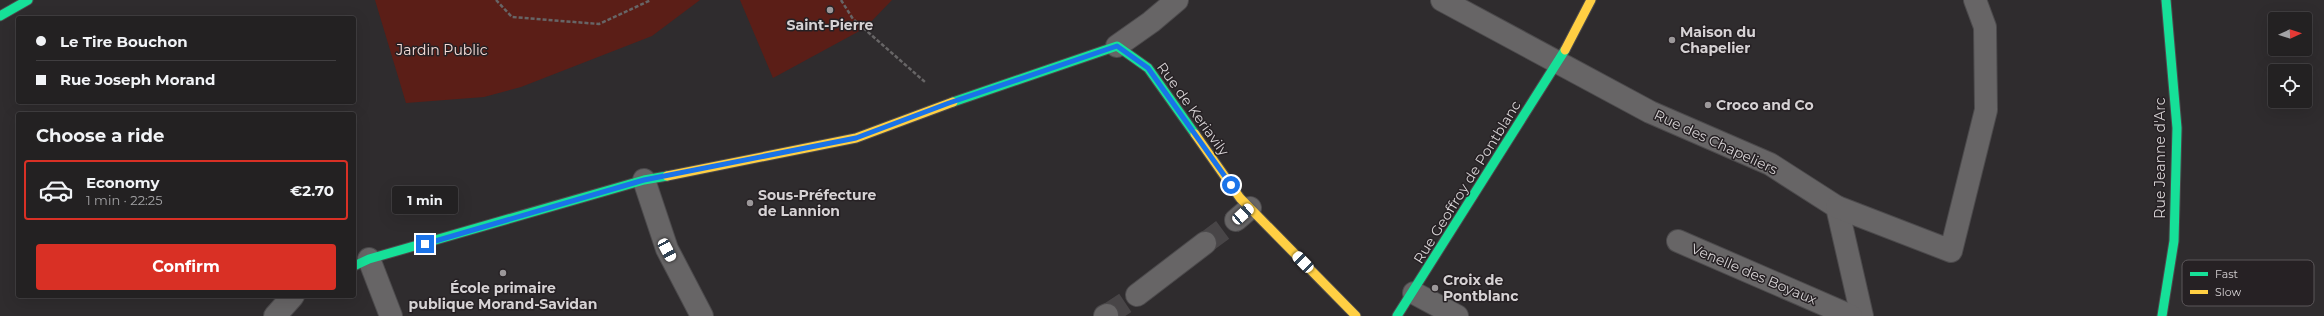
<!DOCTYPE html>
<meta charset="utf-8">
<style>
:root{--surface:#232122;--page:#2b292a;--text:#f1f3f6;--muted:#a3a3a5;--line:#403e40;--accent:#d93025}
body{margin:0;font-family:Montserrat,sans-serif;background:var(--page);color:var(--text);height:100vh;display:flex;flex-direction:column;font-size:15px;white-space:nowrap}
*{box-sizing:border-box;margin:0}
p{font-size:13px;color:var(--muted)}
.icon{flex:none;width:22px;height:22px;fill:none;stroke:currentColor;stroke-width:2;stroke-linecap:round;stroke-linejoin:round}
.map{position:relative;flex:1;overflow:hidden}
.side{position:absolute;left:16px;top:112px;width:340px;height:186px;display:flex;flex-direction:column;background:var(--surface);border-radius:4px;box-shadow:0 4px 16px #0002,0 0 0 1px var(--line)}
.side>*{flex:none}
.hud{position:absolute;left:16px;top:16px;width:340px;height:88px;border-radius:4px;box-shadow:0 4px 16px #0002,0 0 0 1px var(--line);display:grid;align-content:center;height:88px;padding:0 20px;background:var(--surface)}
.needle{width:26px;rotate:87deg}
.fabs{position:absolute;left:2268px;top:12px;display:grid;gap:8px}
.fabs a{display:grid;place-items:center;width:44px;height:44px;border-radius:4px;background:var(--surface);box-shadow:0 4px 16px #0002,0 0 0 1px var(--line);font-size:20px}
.end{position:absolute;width:18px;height:18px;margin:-9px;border:5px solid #1a73e8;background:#fff;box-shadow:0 0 0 2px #fff}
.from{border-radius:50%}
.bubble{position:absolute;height:28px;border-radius:4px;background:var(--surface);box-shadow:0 4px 16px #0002,0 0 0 1px var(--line);font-size:13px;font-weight:700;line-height:28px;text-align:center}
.car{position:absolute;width:12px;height:24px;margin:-12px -6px;border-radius:5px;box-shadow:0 0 3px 1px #0007;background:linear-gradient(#fff 24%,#345 0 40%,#fff 0 76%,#345 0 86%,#fff 0)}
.hud b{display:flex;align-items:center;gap:14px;height:38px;font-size:15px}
.hud b+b{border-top:1px solid var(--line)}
.hud i{width:10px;height:10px;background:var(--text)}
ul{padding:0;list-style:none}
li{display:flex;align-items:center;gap:12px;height:60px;margin:0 8px 6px;padding:0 12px;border:2px solid transparent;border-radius:4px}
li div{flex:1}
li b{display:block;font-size:15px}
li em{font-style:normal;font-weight:700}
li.selected{border-color:var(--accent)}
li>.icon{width:36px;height:36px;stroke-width:1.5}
h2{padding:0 20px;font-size:18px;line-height:48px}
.primary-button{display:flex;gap:8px;margin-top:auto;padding:8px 20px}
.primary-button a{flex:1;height:46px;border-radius:4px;background:var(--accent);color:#fff;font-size:16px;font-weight:700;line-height:46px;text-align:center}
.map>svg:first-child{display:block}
.green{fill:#5b1e17}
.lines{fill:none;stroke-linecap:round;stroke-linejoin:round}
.street-tunnel{stroke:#484547;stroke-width:22;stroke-dasharray:22 11;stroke-linecap:butt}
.street-casing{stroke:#4c4a4c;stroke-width:24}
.fast-casing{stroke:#4c4a4c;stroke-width:11}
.slow-casing{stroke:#4c4a4c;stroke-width:11}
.path{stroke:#676566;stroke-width:2.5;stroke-dasharray:4 2;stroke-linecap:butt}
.street{stroke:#676566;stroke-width:22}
.fast{stroke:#16e098;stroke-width:9}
.slow{stroke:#ffcf43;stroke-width:9}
.route{stroke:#1a73e8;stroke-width:5}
.poi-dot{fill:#9c989a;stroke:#262124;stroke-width:1.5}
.labels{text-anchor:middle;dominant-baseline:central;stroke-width:3;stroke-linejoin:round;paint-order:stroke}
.poi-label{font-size:14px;font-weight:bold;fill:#d6d2d4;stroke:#262124;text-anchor:start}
.park-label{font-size:14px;fill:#f7dcd7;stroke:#262124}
.street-label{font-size:14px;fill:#d6d2d4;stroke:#262124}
.key{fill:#262124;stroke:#5b5659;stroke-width:1}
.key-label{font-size:11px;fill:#d6d2d4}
</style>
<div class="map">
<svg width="2324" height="316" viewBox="0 0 2324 316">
<rect width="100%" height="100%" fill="#2f2c2e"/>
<g class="green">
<path d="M 375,0 L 700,0 L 652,36 L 521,87 L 484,97 L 406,103 Z"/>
<path d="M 740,0 L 892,0 L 865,28 L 773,78 Z"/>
</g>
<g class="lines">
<g class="street-tunnel">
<path d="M 1205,243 L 1236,220"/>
<path d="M 1107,315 L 1137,295"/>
</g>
<defs>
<g id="street">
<path d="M 1442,0 L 1650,112 L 1770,164 L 1837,207 L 1862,316"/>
<path d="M 1117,46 L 1151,22 L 1177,0"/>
<path d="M 644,180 L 667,249 L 702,316"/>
<path d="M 1837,207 L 1951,251 L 1986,110 L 1985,27 L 1975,0"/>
<path d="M 1236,220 L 1250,208"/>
<path d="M 1678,241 L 1851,316"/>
<path d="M 369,259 L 391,316"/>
<path d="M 1414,293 L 1457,316"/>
<path d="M 1137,295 L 1205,243"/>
<path d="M 275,316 L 293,296"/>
<path d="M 1105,316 L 1107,315"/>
</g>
<g id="fast">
<path d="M 0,16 L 28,0"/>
<path d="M 953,102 L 1117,46 L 1148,68 L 1195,134"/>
<path d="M 354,266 L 369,259 L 644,180 L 667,176"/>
<path d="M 1397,316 L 1565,50"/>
<path d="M 2162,316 L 2174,241 L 2177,128 L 2166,0"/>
</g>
<g id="slow">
<path d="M 1565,50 L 1591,0"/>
<path d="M 1195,134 L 1240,198 L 1356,316"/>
<path d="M 667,176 L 856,138 L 953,102"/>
</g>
</defs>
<use href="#street" class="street-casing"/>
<use href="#fast" class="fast-casing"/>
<use href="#slow" class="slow-casing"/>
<g class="path">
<path d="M 496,0 L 512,17 L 599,24 L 651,0"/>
<path d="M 841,0 L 853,19 L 925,82"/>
</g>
<use href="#street" class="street"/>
<use href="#fast" class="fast"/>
<use href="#slow" class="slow"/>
</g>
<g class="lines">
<path class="route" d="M 425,244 L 644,180 L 856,138 L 949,103 L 1117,46 L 1148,68 L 1231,185"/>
</g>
<g class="poi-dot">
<circle cx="830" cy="10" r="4"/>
<circle cx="1672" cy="40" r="4"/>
<circle cx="1708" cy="105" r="4"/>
<circle cx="750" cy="203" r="4"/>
<circle cx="503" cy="273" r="4"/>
<circle cx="1435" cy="288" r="4"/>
</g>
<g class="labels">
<g class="poi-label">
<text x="830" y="25" text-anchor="middle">Saint-Pierre</text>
<text x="1680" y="32">Maison du<tspan x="1680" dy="16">Chapelier</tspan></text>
<text x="1716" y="105">Croco and Co</text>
<text x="758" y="195">Sous-Préfecture<tspan x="758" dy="16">de Lannion</tspan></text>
<text x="1443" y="280">Croix de<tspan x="1443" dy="16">Pontblanc</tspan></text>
<text x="503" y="288" text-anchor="middle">École primaire<tspan x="503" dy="16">publique Morand-Savidan</tspan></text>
</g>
<g class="park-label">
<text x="442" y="50">Jardin Public</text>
</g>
<g class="street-label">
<text transform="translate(1193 109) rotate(54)">Rue de Keriavily</text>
<text transform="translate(1716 142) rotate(25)">Rue des Chapeliers</text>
<text transform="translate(2160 158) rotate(-90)">Rue Jeanne d'Arc</text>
<text transform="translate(1467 182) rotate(-58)">Rue Geoffroy de Pontblanc</text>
<text transform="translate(1754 274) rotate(23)">Venelle des Boyaux</text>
</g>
</g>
<rect x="2182" y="260" width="132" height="46" rx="6" class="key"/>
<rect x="2190" y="272" width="18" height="4" fill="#16e098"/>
<rect x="2190" y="290" width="18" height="4" fill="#ffcf43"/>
<g class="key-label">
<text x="2215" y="278">Fast</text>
<text x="2215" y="296">Slow</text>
</g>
</svg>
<div class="fabs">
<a><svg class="needle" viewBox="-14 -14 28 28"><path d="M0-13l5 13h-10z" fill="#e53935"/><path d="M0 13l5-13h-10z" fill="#a3a3a5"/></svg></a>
<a><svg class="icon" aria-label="locate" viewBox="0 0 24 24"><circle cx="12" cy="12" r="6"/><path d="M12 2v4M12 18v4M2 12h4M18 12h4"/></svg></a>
</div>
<i class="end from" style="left:1231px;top:185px"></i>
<i class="end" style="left:425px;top:244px"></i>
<div class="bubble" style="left:392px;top:186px;width:66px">1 min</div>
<i class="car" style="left:1243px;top:214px;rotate:48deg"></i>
<i class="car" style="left:667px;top:250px;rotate:152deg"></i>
<i class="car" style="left:1303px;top:262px;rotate:316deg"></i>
<div class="hud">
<b><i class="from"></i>Le Tire Bouchon</b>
<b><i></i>Rue Joseph Morand</b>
</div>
<section class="side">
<h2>Choose a ride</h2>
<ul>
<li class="selected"><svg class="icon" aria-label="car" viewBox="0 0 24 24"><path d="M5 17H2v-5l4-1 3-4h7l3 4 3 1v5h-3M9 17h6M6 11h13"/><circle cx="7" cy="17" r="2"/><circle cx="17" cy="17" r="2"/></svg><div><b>Economy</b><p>1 min · 22:25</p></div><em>€2.70</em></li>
</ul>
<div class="primary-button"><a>Confirm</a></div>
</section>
</div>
